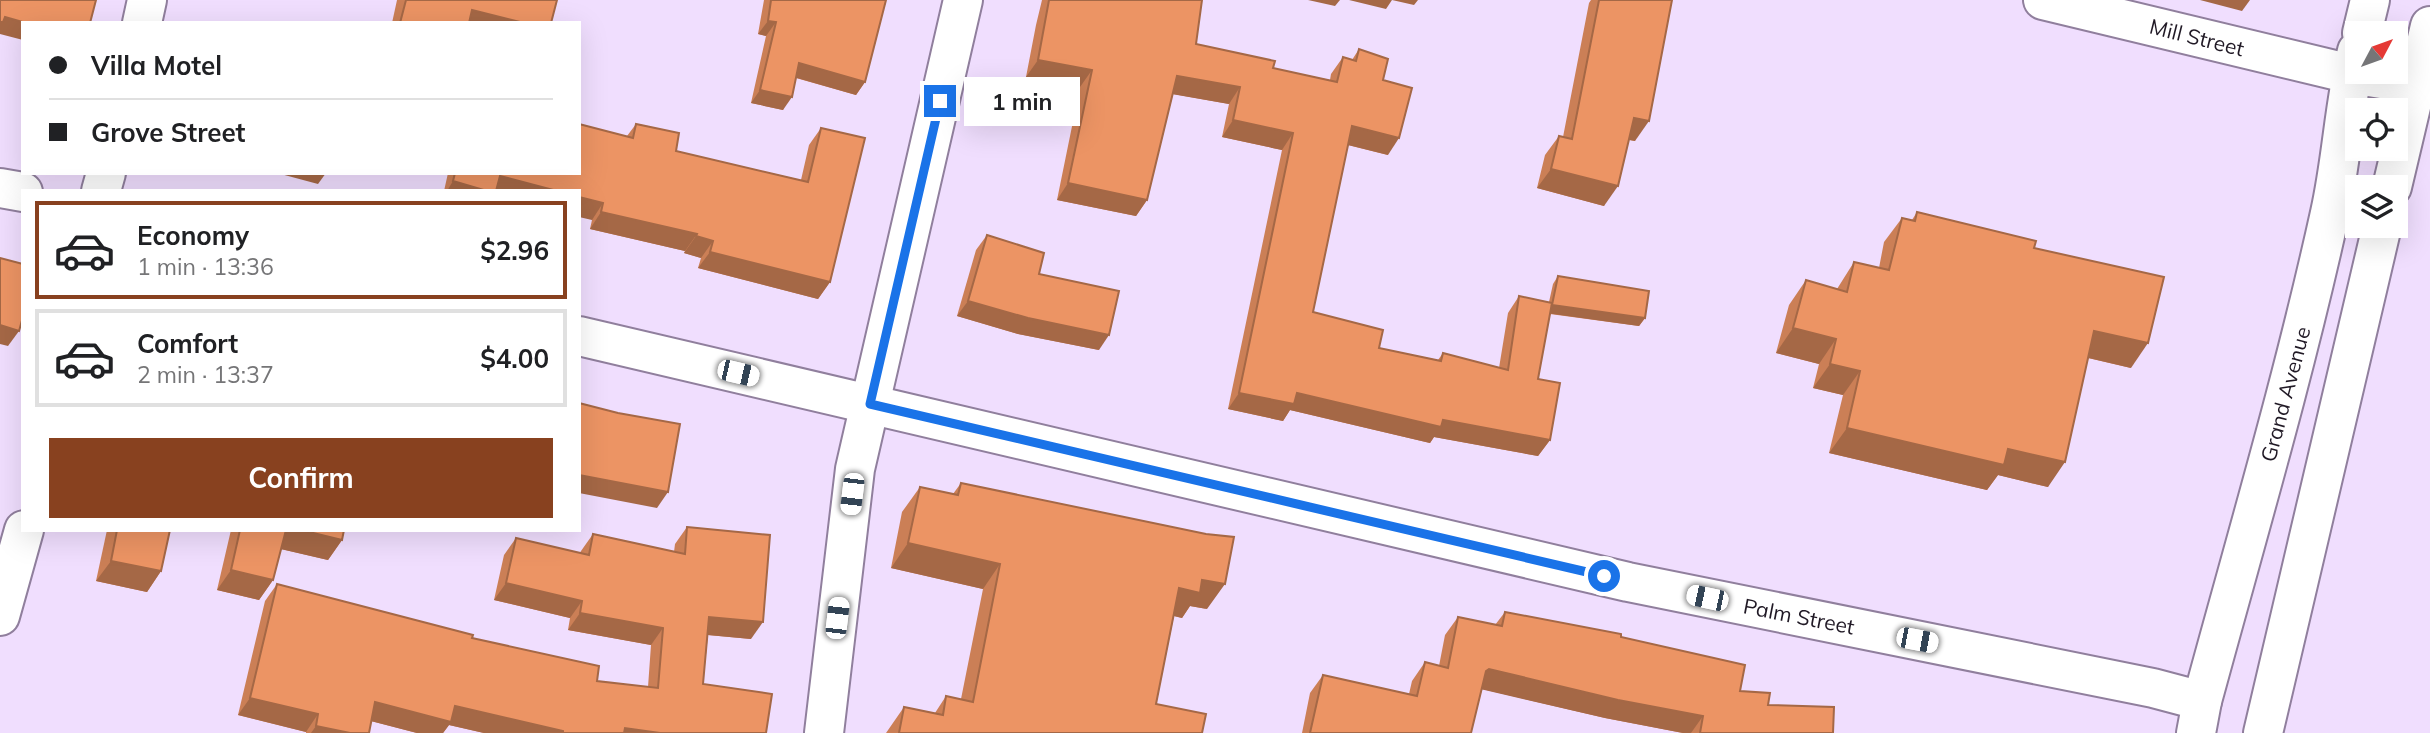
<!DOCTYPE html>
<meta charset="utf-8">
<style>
:root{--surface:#fff;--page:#f6f6f6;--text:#202124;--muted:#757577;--line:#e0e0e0;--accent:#88411f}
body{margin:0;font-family:Mulish,sans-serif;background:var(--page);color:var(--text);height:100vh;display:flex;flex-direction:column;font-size:26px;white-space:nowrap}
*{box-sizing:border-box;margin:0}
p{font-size:23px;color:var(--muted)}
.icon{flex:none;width:38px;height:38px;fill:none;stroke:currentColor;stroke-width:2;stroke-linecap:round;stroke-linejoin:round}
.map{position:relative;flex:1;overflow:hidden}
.details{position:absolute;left:21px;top:189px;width:560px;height:343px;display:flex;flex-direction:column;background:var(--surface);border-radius:0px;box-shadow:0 7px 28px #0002}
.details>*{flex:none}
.banner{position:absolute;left:21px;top:21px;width:560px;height:154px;border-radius:0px;box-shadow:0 7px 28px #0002;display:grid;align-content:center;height:154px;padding:0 28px;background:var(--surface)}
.needle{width:46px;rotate:49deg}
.tools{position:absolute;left:2345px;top:21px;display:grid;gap:14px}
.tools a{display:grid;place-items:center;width:63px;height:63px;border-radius:0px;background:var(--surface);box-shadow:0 7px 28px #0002;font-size:35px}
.end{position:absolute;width:32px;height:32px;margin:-16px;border:9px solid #1a73e8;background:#fff;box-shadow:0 0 0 4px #fff}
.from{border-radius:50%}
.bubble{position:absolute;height:49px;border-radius:0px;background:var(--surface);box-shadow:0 7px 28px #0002;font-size:23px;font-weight:700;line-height:49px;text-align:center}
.car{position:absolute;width:21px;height:42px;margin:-21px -10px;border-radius:9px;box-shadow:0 0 5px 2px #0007;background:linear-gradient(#fff 24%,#345 0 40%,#fff 0 76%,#345 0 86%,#fff 0)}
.banner b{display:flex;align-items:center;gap:24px;height:66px;font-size:26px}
.banner b+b{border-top:2px solid var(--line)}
.banner i{width:18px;height:18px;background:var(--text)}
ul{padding:12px 0 0;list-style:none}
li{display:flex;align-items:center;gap:21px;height:98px;margin:0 14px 10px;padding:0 14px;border:4px solid var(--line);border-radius:0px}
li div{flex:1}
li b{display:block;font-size:26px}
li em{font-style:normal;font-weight:700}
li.active{border-color:var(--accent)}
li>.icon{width:63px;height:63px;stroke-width:1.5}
.button{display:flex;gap:14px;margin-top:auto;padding:14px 28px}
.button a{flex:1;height:80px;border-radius:0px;background:var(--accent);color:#fff;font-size:28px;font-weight:700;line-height:80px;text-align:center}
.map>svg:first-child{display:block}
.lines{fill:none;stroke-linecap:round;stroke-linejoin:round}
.minor-casing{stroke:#907f9d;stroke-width:42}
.tertiary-casing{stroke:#907f9d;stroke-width:42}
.minor{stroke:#fff;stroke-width:38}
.tertiary{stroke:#fff;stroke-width:38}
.wall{fill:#cb7f56}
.shaded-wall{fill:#a56846}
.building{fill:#ec9464;stroke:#a56846;stroke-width:2}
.route{stroke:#1a73e8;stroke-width:9}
.labels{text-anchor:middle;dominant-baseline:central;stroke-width:6;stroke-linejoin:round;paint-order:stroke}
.street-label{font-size:21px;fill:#201925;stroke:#fff}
</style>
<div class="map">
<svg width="2430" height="733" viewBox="0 0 2430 733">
<rect width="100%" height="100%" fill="#f0defe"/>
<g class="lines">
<defs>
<g id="minor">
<path d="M 2043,0 L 2351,74"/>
<path d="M 0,188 L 23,192"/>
<path d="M 579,336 L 1628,582 L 2153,688 L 2202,701"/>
<path d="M 824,733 L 855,469 L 963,0"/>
</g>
<g id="tertiary">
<path d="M 142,23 L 147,0"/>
<path d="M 2362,33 L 2370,0"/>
<path d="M 2351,74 L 2418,85"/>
<path d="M 2392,187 L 2430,26"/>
<path d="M 101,191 L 106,173"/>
<path d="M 0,616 L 24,530"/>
<path d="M 2196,733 L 2202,701 C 2246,539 2294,377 2330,213 C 2342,160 2344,104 2357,51"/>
<path d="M 2263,733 L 2382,226"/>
</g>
</defs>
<use href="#minor" class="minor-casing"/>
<use href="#tertiary" class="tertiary-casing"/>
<use href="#minor" class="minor"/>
<use href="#tertiary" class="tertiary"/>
</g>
<g class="wall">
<path d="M 397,0 L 557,0 L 551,23 L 392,23 Z"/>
<path d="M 764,0 L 886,0 L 865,82 L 856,95 L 796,78 L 783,110 L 751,103 L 766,36 L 758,34 Z"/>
<path d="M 1042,0 L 1202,0 L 1196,44 L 1273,68 L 1330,80 L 1331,74 L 1343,57 L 1352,60 L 1359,49 L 1383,80 L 1388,155 L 1348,145 L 1313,312 L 1379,348 L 1438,360 L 1443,353 L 1499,368 L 1508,313 L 1519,296 L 1549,302 L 1553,284 L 1558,276 L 1645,318 L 1639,326 L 1550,314 L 1538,379 L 1550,440 L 1538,456 L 1434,437 L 1430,443 L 1290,410 L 1283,421 L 1228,409 L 1282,150 L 1222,137 L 1229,104 L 1173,94 L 1147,200 L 1136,216 L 1057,200 L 1080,87 L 1026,77 L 1036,25 Z"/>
<path d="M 1591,0 L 1672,0 L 1635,141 L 1629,140 L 1604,206 L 1537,188 L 1545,155 L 1559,136 L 1563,137 L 1589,3 Z"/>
<path d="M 636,124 L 676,151 L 801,180 L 809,145 L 821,128 L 830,282 L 818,299 L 698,268 L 701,258 L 684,253 L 685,251 L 590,229 L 592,220 L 579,191 L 444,191 L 448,173 L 579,173 L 627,136 Z"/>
<path d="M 1917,212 L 2034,248 L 2131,368 L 2088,358 L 2048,487 L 1998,475 L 1987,490 L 1829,453 L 1843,395 L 1813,388 L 1819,364 L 1776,353 L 1789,305 L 1806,280 L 1837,289 L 1854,262 L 1879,268 L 1884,242 L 1902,218 L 1912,220 Z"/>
<path d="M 987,235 L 1039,274 L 1099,350 L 1018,334 L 957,316 L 976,250 Z"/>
<path d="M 961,483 L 1207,609 L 1190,606 L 1182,618 L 1174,616 L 1156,704 L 1202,733 L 886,733 L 904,707 L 935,713 L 946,696 L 961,699 L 983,589 L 891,568 L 902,512 L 920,487 L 953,494 Z"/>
<path d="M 687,527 L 751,639 L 708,635 L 703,684 L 766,733 L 484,733 L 449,725 L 443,733 L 417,733 L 371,721 L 369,733 L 306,733 L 306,732 L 238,715 L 265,601 L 277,584 L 472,638 L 597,681 L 648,687 L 651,645 L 568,630 L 570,618 L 494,600 L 504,555 L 516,538 L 580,553 L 581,551 L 593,534 L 674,552 L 675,544 Z"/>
<path d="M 107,530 L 170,530 L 161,571 L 147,592 L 96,581 Z"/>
<path d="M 231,530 L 344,530 L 342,540 L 328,560 L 281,549 L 273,580 L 259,600 L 217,590 Z"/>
<path d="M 1505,612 L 1621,637 L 1740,691 L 1768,705 L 1833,733 L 1683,733 L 1605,718 L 1482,689 L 1471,733 L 1302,733 L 1310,693 L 1323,675 L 1409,694 L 1412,681 L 1425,662 L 1439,666 L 1445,635 L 1458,617 L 1495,625 Z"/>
</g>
<g class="shaded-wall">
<path d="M 1308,0 L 1340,0 L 1335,6 Z"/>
<path d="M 1349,0 L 1418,0 L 1414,5 L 1392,0 L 1386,9 Z"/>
<path d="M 2200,0 L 2250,0 L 2242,11 Z"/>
<path d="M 472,10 L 524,23 L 463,23 Z"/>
<path d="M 5,17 L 26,23 L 23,23 L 23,40 L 0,34 L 0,22 Z"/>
<path d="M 768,21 L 776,22 L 766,36 L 758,34 Z"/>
<path d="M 1038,60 L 1092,70 L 1080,87 L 1026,77 Z"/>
<path d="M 799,63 L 865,82 L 856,95 L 790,76 Z"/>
<path d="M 1177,76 L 1240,87 L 1229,104 L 1166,93 Z"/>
<path d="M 760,90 L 792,97 L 783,110 L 751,103 Z"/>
<path d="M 1634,118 L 1649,121 L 1635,141 L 1620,138 Z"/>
<path d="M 1233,120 L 1293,133 L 1282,150 L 1222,137 Z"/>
<path d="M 1352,126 L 1399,138 L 1388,155 L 1340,143 Z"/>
<path d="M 1551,169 L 1618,186 L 1604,206 L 1537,188 Z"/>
<path d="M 277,173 L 326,173 L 318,184 Z"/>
<path d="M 500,176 L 557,191 L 489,191 Z"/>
<path d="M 453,181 L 487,191 L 447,191 Z"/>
<path d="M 1068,183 L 1147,200 L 1136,216 L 1057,200 Z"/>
<path d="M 579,197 L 603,203 L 592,220 L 579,217 Z"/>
<path d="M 601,212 L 697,234 L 685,251 L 590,229 Z"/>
<path d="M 696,236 L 713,241 L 701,258 L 684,253 Z"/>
<path d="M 710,252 L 830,282 L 818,299 L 698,268 Z"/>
<path d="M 968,301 L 1109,335 L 1099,350 L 1018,334 L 957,316 Z"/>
<path d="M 1552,305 L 1645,318 L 1639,326 L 1546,313 Z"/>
<path d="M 0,325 L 19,331 L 8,346 L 0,344 Z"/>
<path d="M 1793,328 L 1836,339 L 1819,364 L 1776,353 Z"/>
<path d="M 2094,331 L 2148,343 L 2131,368 L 2076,355 Z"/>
<path d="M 1830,364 L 1860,371 L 1843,395 L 1813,388 Z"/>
<path d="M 1239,393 L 1297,393 L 1550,440 L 1538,456 L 1434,437 L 1430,443 L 1290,410 L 1283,421 L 1228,409 Z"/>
<path d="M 1847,428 L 2008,449 L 2065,462 L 2048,487 L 1998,475 L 1987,490 L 1829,453 Z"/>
<path d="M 579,475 L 668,492 L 657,508 L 579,493 Z"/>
<path d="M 284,530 L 301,530 L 342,540 L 328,560 L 272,547 Z"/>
<path d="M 908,543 L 1000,564 L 983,589 L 891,568 Z"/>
<path d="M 111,561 L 161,571 L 147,592 L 96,581 Z"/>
<path d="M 231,570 L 273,580 L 259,600 L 217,590 Z"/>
<path d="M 1202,580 L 1225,584 L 1207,609 L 1190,606 L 1182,618 L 1162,613 L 1179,588 Z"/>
<path d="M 506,583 L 582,601 L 570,618 L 494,600 Z"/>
<path d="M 580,613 L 663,628 L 651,645 L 568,630 Z"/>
<path d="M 709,617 L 763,622 L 751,639 L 697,634 Z"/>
<path d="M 1489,669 L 1703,716 L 1691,733 L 1683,733 L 1605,718 L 1476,688 L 1486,671 Z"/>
<path d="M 250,698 L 318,714 L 306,732 L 238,715 Z"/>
<path d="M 375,702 L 455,706 L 563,731 L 562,733 L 484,733 L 449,725 L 443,733 L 417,733 L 363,719 Z"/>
<path d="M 316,726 L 350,733 L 311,733 Z"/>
<path d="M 625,728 L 660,733 L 621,733 Z"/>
</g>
<g class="building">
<path d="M 0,0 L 96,0 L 90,23 L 26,23 L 5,17 L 3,22 L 0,22 Z"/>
<path d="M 406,0 L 557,0 L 551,23 L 524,23 L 472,10 L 469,23 L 400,23 Z"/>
<path d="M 771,0 L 886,0 L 865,82 L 799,63 L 792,97 L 760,90 L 776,22 L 768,21 Z"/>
<path d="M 1049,0 L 1202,0 L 1196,44 L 1275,61 L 1273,68 L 1337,82 L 1343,57 L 1356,61 L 1359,49 L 1388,59 L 1383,80 L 1412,88 L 1399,138 L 1352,126 L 1313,312 L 1383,330 L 1379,348 L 1441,361 L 1443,353 L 1508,370 L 1519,296 L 1552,303 L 1538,379 L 1560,383 L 1550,440 L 1443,420 L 1441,427 L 1297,393 L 1294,404 L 1239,393 L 1293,133 L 1233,120 L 1240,87 L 1177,76 L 1147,200 L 1068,183 L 1092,70 L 1038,60 Z"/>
<path d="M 1599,0 L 1672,0 L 1649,121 L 1634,118 L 1618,186 L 1551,169 L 1559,136 L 1572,139 Z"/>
<path d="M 579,124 L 633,138 L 636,124 L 679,133 L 676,151 L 808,182 L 821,128 L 865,138 L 830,282 L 710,252 L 713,241 L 696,236 L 697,234 L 601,212 L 603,203 L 579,197 L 579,191 L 557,191 L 500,176 L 496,191 L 487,191 L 453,181 L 455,173 L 579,173 Z"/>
<path d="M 1917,212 L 2036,241 L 2034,248 L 2164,277 L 2148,343 L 2094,331 L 2065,462 L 2008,449 L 2004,465 L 1847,428 L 1860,371 L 1830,364 L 1836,339 L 1793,328 L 1806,280 L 1847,292 L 1854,262 L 1889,270 L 1902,218 L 1915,221 Z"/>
<path d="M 987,235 L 1044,253 L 1039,274 L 1119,291 L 1109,335 L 1028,318 L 968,301 Z"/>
<path d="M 0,258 L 23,264 L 23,317 L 19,331 L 0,325 Z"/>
<path d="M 1558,276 L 1649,291 L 1645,318 L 1552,305 Z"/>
<path d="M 579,403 L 618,413 L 680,424 L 668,492 L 579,475 Z"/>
<path d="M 961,483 L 1206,534 L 1234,537 L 1225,584 L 1202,580 L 1200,593 L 1179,588 L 1156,704 L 1206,714 L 1202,733 L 899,733 L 904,707 L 943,715 L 946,696 L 973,702 L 1000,564 L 908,543 L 920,487 L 958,495 Z"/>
<path d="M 687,527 L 770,535 L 763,622 L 709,617 L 703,684 L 772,694 L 766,733 L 660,733 L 625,728 L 624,733 L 563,733 L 563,731 L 455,706 L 451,722 L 375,702 L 369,733 L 350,733 L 316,726 L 318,714 L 250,698 L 277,584 L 473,635 L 472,638 L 599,666 L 597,681 L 658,688 L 663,628 L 580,613 L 582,601 L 506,583 L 516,538 L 589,555 L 593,534 L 685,554 Z"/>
<path d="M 117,530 L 170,530 L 161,571 L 111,561 Z"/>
<path d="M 240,530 L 286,530 L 273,580 L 231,570 Z"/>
<path d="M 301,530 L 344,530 L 342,540 Z"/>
<path d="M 1505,612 L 1621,634 L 1621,637 L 1745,665 L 1740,691 L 1770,693 L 1768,705 L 1834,707 L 1833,733 L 1700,733 L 1703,716 L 1618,700 L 1489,669 L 1486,671 L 1471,733 L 1310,733 L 1323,675 L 1417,696 L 1425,662 L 1448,668 L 1458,617 L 1502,626 Z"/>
</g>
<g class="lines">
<path class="route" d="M 940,101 L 870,404 L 1604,576"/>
</g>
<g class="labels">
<g class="street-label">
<text transform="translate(2197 37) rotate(14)">Mill Street</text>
<text transform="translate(2285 394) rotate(-75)">Grand Avenue</text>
<text transform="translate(1799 616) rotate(11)">Palm Street</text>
</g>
</g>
</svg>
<div class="tools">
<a><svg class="needle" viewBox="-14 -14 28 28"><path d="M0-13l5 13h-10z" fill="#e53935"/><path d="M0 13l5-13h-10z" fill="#757577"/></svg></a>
<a><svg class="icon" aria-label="locate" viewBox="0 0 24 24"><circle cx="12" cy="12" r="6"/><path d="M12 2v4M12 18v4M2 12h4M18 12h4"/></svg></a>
<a><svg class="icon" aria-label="layers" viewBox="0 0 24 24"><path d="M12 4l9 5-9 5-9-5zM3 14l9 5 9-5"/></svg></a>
</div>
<i class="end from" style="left:1604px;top:576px"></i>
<i class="end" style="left:940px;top:101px"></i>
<div class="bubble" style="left:964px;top:77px;width:116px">1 min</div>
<i class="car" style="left:738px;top:373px;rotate:103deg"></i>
<i class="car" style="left:852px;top:494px;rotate:187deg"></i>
<i class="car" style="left:1707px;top:598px;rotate:282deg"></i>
<i class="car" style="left:837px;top:618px;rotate:7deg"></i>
<i class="car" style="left:1917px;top:640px;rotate:101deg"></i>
<div class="banner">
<b><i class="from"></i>Villa Motel</b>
<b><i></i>Grove Street</b>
</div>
<section class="details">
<ul>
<li class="active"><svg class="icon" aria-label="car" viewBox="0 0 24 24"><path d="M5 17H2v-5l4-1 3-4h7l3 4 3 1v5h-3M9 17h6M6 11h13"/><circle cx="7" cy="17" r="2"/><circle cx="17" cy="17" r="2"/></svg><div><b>Economy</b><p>1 min · 13:36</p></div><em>$2.96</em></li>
<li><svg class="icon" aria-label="car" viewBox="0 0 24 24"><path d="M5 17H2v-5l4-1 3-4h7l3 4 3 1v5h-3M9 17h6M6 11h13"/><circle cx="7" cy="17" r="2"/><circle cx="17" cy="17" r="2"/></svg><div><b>Comfort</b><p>2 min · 13:37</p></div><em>$4.00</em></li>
</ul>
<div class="button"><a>Confirm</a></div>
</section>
</div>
